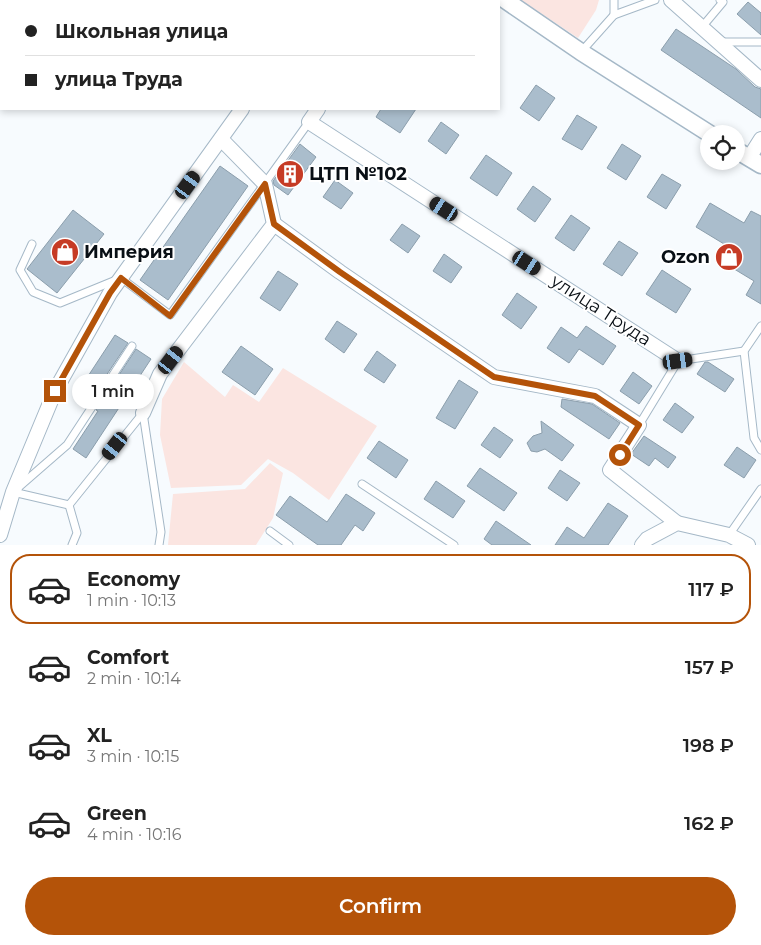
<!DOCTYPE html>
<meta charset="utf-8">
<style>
:root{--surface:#fff;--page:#f2f2f2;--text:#222;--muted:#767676;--line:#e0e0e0;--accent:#b45309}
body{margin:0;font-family:Montserrat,sans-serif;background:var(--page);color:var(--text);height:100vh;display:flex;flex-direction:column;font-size:19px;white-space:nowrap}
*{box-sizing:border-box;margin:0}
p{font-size:16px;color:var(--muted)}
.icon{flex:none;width:28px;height:28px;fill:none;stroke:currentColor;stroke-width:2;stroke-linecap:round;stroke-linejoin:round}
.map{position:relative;height:545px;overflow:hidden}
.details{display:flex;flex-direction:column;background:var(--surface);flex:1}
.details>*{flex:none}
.guide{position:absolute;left:0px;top:0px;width:500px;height:110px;box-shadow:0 2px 8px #0003;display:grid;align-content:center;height:110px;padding:0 25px;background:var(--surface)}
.buttons{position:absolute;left:700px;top:125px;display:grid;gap:10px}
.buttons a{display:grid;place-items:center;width:45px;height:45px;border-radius:50%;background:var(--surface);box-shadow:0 2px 8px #0003;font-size:25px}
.end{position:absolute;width:22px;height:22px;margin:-11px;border:6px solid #b45309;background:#fff;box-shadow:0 0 0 2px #fff}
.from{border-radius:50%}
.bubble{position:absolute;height:35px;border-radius:18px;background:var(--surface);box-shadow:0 2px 8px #0003;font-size:16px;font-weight:600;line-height:35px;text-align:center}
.car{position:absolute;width:15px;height:30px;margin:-15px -8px;border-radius:6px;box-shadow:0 0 4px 1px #0007;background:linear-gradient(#222 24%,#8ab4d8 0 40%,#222 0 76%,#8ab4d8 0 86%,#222 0)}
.guide b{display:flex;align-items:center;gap:18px;height:48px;font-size:19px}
.guide b+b{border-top:1px solid var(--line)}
.guide i{width:12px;height:12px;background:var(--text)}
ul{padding:9px 0 0;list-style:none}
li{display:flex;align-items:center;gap:15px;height:70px;margin:0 10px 8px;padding:0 15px;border:2px solid transparent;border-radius:20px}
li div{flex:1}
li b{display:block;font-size:19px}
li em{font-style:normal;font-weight:600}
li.current{border-color:var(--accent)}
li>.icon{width:45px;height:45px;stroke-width:1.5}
.cta{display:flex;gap:10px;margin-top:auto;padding:10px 25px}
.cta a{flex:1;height:58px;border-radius:30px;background:var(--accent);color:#fff;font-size:20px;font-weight:600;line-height:58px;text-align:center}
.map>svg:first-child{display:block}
.green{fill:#fbe5e1}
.building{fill:#aabdcc;stroke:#8b9eac}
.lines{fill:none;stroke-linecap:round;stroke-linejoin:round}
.service-casing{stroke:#a5b8c7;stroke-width:9}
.minor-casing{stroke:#a5b8c7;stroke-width:16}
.tertiary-casing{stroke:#a5b8c7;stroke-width:19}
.service{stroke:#fff;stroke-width:7}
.minor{stroke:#fff;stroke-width:14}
.tertiary{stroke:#fff;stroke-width:16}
.route{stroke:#b45309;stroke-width:6}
.labels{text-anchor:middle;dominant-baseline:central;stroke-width:4;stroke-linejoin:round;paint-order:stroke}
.poi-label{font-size:18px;font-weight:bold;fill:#090f15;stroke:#fff;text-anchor:start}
.street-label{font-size:18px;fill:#090f15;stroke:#fff}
</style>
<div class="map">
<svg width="761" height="545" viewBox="0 0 761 545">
<rect width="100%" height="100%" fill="#f7fbfe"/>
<g class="green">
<path d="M 521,0 L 599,0 L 596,10 L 578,38 Z"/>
<path d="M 184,362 L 225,397 L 233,385 L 259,402 L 283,368 L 377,426 L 329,500 L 293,473 L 268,459 L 241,485 L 171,488 L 160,435 L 162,399 Z"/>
<path d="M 270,463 L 283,473 L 273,518 L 256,545 L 168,545 L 173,494 L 245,489 Z"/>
</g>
<g class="building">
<path d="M 748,2 L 761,13 L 761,35 L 737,14 Z"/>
<path d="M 676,29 L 736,69 L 755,87 L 761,89 L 761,118 L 661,50 Z"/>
<path d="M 536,85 L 555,98 L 539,121 L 520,108 Z"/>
<path d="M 381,109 L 416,109 L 400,133 L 376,117 Z"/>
<path d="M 577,115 L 597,127 L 582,150 L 562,139 Z"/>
<path d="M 441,122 L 459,135 L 446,154 L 428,141 Z"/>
<path d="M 300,144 L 316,157 L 288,195 L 274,185 L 273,181 Z"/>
<path d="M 622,144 L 641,156 L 626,180 L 607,168 Z"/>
<path d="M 486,155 L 512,173 L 497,196 L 470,178 Z"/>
<path d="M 220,166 L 248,186 L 168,300 L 140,280 Z"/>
<path d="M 662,174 L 681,185 L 666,209 L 647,197 Z"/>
<path d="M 335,180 L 353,193 L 341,209 L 323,197 Z"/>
<path d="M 533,186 L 551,199 L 535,222 L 517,209 Z"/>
<path d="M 710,203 L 744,223 L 751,211 L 761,216 L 761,304 L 746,295 L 754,281 L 721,261 L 729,247 L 696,227 Z"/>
<path d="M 73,210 L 104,234 L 57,293 L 27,269 Z"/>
<path d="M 571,215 L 590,228 L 574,251 L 555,238 Z"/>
<path d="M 402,224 L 420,236 L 408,253 L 390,240 Z"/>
<path d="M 619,241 L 638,253 L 622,276 L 603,264 Z"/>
<path d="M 444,254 L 462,267 L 451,283 L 433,271 Z"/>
<path d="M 662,270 L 691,289 L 676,313 L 646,294 Z"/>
<path d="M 278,271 L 298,284 L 280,311 L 260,298 Z"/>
<path d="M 517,293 L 537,307 L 521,329 L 502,315 Z"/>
<path d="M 337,321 L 357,334 L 344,353 L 325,339 Z"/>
<path d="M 586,326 L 616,346 L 603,365 L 579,349 L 569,363 L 547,348 L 561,327 L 577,338 Z"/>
<path d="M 115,335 L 128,343 L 87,404 L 75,396 Z"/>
<path d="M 241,346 L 273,369 L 255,395 L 222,372 Z"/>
<path d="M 136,349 L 151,359 L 86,458 L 73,449 L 98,411 L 96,410 Z"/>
<path d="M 377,351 L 396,365 L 384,383 L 364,370 Z"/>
<path d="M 705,362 L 708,362 L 734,379 L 725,392 L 697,374 Z"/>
<path d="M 633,372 L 652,386 L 639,404 L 620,391 Z"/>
<path d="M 459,380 L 478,392 L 455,429 L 436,418 Z"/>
<path d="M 562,399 L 592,404 L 620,423 L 609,439 L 561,407 Z"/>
<path d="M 675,403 L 694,417 L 682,433 L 663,420 Z"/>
<path d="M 541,421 L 574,445 L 562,461 L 545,449 L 537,452 L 531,451 L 527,443 L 533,436 L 542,433 Z"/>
<path d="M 494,427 L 513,440 L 500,458 L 481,445 Z"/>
<path d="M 644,436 L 676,457 L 668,468 L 655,458 L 649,466 L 631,454 Z"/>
<path d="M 379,441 L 408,460 L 396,478 L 367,458 Z"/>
<path d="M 737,447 L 756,460 L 744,478 L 724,465 Z"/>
<path d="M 480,468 L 517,493 L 504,511 L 467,486 Z"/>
<path d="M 560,470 L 580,483 L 567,501 L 548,488 Z"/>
<path d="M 436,481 L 465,501 L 453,518 L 424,499 Z"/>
<path d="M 346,494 L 375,513 L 363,531 L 355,525 L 341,545 L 318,545 L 276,515 L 290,496 L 327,522 Z"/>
<path d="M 608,503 L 628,516 L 608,545 L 555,545 L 567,527 L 584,538 Z"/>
<path d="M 496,521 L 531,545 L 492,545 L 484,539 Z"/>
</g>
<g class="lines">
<defs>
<g id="service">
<path d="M 614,0 L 614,15"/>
<path d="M 391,1 L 392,0"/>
<path d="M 702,27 L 723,2 L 720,0"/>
<path d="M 721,42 L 761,42"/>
<path d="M 581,52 L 614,15 L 655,0"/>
<path d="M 32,244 L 20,270 L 33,292 L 60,303 L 121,278 L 170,315 L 309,122"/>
<path d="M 761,326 L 744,351 L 754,438 L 761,450"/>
<path d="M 132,346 L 67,445 L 13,492 L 69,505 L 143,413"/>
<path d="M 143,413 L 161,532 L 159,545"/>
<path d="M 639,425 L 678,361 L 744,351"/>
<path d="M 362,484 L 454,545"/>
<path d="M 69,505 L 77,533 L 72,545"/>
<path d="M 270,531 L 289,545"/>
<path d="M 729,535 L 761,489"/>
</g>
<g id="minor">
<path d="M 671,0 L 761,80"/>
<path d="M 317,1 L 318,0"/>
<path d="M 318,109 L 309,122 L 678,361"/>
<path d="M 749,158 L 761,139"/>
<path d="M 274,224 L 340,272 L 494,377 L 595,396 L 639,425 L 610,470 L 677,523"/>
<path d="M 143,413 L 160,374 L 274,224 L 265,184 L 221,139"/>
<path d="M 0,535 L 13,492 L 55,391 L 110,293 L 242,109"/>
<path d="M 642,545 L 647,539 L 677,523 L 729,535 L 748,545"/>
</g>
<g id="tertiary">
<path d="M 505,0 L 581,52 L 710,134"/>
<path d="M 736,150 L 761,165"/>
</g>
</defs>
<use href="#service" class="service-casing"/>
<use href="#minor" class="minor-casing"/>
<use href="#tertiary" class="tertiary-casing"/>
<use href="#service" class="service"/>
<use href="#minor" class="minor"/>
<use href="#tertiary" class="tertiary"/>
</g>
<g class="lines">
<path class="route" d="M 55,391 L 110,293 L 121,278 L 170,316 L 265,184 L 274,224 L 340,272 L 494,377 L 595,396 L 639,425 L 620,455"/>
</g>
<defs>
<symbol id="building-disc" viewBox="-11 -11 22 22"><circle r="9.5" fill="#c63b25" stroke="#fff"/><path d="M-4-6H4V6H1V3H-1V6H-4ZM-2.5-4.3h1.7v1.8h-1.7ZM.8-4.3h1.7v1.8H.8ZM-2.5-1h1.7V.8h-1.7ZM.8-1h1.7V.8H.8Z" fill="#fff"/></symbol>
<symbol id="shop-disc" viewBox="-11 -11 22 22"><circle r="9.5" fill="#c63b25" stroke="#fff"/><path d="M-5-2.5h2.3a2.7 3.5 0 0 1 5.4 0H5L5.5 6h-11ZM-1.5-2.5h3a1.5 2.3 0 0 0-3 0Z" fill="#fff"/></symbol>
</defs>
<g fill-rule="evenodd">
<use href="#building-disc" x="274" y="158" width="32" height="32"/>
<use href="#shop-disc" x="49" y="236" width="32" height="32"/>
<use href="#shop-disc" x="713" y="241" width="32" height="32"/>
</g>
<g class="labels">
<g class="poi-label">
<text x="309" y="174">ЦТП №102</text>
<text x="84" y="252">Империя</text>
<text x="710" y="257" text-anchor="end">Ozon</text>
</g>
<g class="street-label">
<text transform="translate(601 310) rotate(33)">улица Труда</text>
</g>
</g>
</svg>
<div class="buttons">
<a><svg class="icon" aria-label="locate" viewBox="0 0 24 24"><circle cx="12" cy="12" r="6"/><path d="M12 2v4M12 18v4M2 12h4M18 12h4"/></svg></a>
</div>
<i class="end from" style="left:620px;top:455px"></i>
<i class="end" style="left:55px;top:391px"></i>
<div class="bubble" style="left:72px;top:374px;width:82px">1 min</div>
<i class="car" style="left:188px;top:185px;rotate:36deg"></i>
<i class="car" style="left:444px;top:209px;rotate:303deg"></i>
<i class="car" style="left:527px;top:263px;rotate:123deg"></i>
<i class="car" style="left:171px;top:360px;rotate:37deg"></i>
<i class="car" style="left:678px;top:361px;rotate:82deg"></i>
<i class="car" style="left:115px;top:446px;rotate:218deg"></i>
<div class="guide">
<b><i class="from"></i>Школьная улица</b>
<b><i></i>улица Труда</b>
</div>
</div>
<section class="details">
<ul>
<li class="current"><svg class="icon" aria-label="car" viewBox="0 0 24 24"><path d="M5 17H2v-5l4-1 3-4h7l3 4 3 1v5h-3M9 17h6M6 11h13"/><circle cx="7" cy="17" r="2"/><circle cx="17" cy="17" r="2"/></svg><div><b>Economy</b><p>1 min · 10:13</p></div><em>117 ₽</em></li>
<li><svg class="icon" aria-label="car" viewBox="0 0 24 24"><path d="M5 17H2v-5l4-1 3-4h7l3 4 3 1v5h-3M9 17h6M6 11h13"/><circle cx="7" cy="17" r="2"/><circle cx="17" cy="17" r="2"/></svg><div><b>Comfort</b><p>2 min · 10:14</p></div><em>157 ₽</em></li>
<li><svg class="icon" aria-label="car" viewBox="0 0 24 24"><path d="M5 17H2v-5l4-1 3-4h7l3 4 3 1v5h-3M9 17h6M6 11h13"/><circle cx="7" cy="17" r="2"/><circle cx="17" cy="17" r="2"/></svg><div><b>XL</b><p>3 min · 10:15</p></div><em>198 ₽</em></li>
<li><svg class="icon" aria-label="car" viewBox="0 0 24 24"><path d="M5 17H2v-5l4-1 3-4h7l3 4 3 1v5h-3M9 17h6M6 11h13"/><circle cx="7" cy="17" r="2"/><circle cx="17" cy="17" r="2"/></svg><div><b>Green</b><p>4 min · 10:16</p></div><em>162 ₽</em></li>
</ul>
<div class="cta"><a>Confirm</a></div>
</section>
